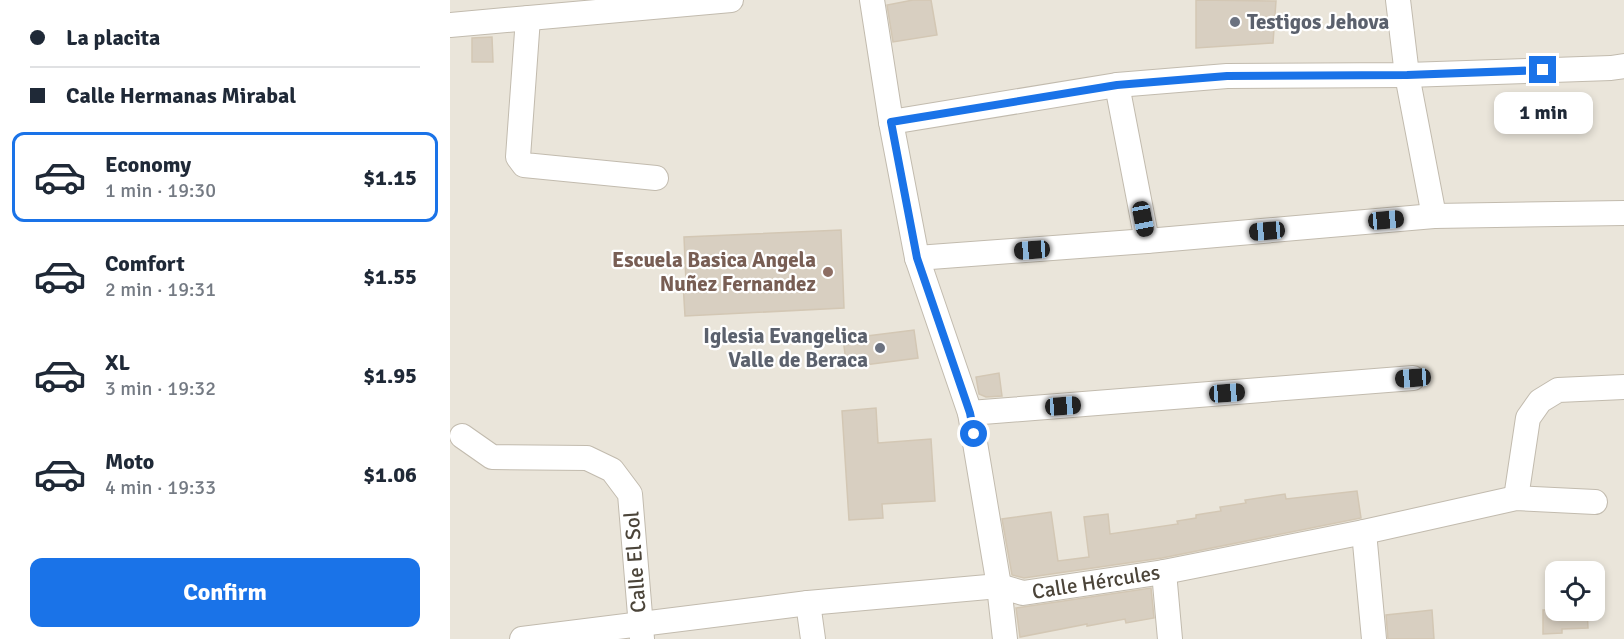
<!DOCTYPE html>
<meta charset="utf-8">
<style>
:root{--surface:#fff;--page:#f6f6f7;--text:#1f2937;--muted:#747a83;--line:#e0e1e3;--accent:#1a73e8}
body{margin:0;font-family:Signika,sans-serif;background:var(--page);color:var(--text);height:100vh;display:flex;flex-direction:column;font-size:22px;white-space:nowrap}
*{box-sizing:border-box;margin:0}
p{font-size:20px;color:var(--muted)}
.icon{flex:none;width:33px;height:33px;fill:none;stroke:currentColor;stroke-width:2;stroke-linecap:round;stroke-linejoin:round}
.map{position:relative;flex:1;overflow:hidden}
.side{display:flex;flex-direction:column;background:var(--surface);width:450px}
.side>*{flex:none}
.banner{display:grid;align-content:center;height:132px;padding:0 30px;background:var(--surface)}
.fabs{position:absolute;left:1095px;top:561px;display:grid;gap:12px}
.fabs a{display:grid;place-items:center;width:60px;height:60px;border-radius:12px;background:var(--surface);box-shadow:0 3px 9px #0003;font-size:30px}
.end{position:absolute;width:27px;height:27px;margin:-14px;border:8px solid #1a73e8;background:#fff;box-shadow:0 0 0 3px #fff}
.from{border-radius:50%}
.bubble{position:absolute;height:42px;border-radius:12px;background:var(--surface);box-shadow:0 3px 9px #0003;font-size:20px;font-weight:800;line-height:42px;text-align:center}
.car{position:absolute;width:18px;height:36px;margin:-18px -9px;border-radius:8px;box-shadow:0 0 4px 2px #0007;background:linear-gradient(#222 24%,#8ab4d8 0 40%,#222 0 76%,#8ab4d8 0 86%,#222 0)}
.banner b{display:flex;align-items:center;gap:21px;height:57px;font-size:22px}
.banner b+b{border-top:2px solid var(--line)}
.banner i{width:15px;height:15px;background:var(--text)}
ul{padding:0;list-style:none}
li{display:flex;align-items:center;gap:18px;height:90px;margin:0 12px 9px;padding:0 18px;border:3px solid transparent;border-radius:12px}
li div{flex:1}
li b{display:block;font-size:22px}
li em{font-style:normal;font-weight:800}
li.on{border-color:var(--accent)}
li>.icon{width:54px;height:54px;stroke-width:1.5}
.button{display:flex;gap:12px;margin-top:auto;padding:12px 30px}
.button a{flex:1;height:69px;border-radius:12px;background:var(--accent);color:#fff;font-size:24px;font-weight:800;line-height:69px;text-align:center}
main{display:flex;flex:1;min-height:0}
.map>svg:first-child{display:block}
.residential{fill:#eae5da;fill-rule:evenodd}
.building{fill:#d8cfc1;stroke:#d3c7b4;stroke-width:1.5}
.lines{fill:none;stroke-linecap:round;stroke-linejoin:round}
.street-casing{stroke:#c2bbae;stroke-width:26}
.street{stroke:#fff;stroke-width:24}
.route{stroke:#1a73e8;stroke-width:8}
.worship-dot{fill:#6b7280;stroke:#fff;stroke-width:2}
.education-dot{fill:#8d6e63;stroke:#fff;stroke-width:2}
.labels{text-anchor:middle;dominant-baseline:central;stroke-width:4.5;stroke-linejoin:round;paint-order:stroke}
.worship-label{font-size:21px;font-weight:bold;fill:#5b616d;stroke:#fff;text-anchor:start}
.education-label{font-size:21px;font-weight:bold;fill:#785e54;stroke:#fff;text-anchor:end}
.street-label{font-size:21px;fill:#4b4439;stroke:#fff}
</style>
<main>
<section class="side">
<div class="banner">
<b><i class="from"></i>La placita</b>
<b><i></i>Calle Hermanas Mirabal</b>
</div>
<ul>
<li class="on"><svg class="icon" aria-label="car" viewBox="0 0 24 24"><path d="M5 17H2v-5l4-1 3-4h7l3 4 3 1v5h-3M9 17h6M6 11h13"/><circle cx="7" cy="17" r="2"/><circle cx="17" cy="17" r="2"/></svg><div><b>Economy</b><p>1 min · 19:30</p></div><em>$1.15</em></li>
<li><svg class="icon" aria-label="car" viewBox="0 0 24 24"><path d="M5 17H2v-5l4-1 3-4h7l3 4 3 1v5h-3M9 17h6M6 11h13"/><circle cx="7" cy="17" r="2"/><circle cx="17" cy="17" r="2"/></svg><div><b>Comfort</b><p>2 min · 19:31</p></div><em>$1.55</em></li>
<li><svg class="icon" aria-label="car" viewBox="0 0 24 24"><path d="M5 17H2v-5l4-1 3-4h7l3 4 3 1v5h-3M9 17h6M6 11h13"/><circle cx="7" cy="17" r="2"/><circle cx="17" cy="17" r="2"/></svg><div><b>XL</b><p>3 min · 19:32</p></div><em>$1.95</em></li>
<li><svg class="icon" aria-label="car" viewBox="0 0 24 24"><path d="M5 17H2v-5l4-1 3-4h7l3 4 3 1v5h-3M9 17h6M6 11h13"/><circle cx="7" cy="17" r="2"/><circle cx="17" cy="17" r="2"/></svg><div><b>Moto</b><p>4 min · 19:33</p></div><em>$1.06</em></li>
</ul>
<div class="button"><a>Confirm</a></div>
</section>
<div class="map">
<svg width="1174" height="639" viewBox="0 0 1174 639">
<rect width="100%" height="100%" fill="#f6f3ec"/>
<path class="residential" d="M 0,0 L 1174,0 L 1174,639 L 0,639 ZM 1106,572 L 1144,572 L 1144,610 L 1106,610 Z"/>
<g class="building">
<path d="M 463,0 L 481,0 L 487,35 L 443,42 L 437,5 Z"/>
<path d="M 746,0 L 826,1 L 823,43 L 746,48 Z"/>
<path d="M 42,37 L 43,62 L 22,62 L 22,38 Z"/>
<path d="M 391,230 L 394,308 L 235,316 L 233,283 L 236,283 L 234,237 Z"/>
<path d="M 464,330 L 468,358 L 407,366 L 406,360 L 396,361 L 393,339 Z"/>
<path d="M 549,373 L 552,396 L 536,397 L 529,394 L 526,377 Z"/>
<path d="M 426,408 L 428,443 L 481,439 L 485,501 L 432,504 L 433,518 L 399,520 L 392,411 Z"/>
<path d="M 907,491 L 911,518 L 712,558 L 574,578 L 562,575 L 552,519 L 601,512 L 608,561 L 639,557 L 634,517 L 658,514 L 660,534 L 728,524 L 727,521 L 746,518 L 746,515 L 771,511 L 770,507 L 796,503 L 795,500 L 835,494 L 836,499 Z"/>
<path d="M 701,588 L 704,618 L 676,623 L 675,619 L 637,626 L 637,624 L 570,637 L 566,608 Z"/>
<path d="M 982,610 L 984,639 L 938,639 L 936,615 Z"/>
<path d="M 1093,610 L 1137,610 L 1138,628 L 1112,629 L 1112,633 L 1093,634 Z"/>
</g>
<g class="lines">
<defs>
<g id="street">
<path d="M 422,0 L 441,122 L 467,258 L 520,413 L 549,586 L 555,639"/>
<path d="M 948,0 L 957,75 L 984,216"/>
<path d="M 78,18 L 68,157 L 74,165 L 206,178"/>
<path d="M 0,25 L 281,0"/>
<path d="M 667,85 L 697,241"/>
<path d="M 441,122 L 667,85 L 777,76 L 957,75 L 1161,68 L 1174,66"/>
<path d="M 467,258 L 697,241 L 984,216 L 1174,213"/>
<path d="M 520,413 L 963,378"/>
<path d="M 12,436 L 42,457 L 137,458 L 162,470 L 180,494 L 192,639"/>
<path d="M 1066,498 L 1078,418 L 1090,401 L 1108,390 L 1174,387"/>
<path d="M 914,532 L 924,639"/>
<path d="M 714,572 L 720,639"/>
<path d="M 358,603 L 363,639"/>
<path d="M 72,639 L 358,603 L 549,586 L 573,593 L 714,572 L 914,532 L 1066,498 L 1145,502"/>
</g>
</defs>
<use href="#street" class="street-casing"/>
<use href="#street" class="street"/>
</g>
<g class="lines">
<path class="route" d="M 524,434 L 520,413 L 467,258 L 441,122 L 667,85 L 777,76 L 957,75 L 1093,70"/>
</g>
<g class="worship-dot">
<circle cx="785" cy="22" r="6"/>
<circle cx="430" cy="348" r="6"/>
</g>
<circle class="education-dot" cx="378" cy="272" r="6"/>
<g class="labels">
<g class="worship-label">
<text x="797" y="22">Testigos Jehova</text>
<text x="418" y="336" text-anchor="end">Iglesia Evangelica<tspan x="418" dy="24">Valle de Beraca</tspan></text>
</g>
<g class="education-label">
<text x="366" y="260">Escuela Basica Angela<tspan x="366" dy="24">Nuñez Fernandez</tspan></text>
</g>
<g class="street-label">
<text transform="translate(185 562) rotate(-94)">Calle El Sol</text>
<text transform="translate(646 582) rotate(-9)">Calle Hércules</text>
</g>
</g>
</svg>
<div class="fabs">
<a><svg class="icon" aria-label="locate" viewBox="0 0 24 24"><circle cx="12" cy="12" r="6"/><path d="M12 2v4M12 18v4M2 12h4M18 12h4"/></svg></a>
</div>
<i class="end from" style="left:524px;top:434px"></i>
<i class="end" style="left:1093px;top:70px"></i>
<div class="bubble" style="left:1044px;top:92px;width:99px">1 min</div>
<i class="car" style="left:693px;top:219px;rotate:169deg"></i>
<i class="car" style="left:936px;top:220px;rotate:85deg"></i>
<i class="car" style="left:817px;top:231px;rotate:265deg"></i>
<i class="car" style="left:582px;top:250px;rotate:266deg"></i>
<i class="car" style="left:963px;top:378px;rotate:266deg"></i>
<i class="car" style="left:777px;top:393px;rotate:86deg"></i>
<i class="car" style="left:613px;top:406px;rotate:86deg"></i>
</div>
</main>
